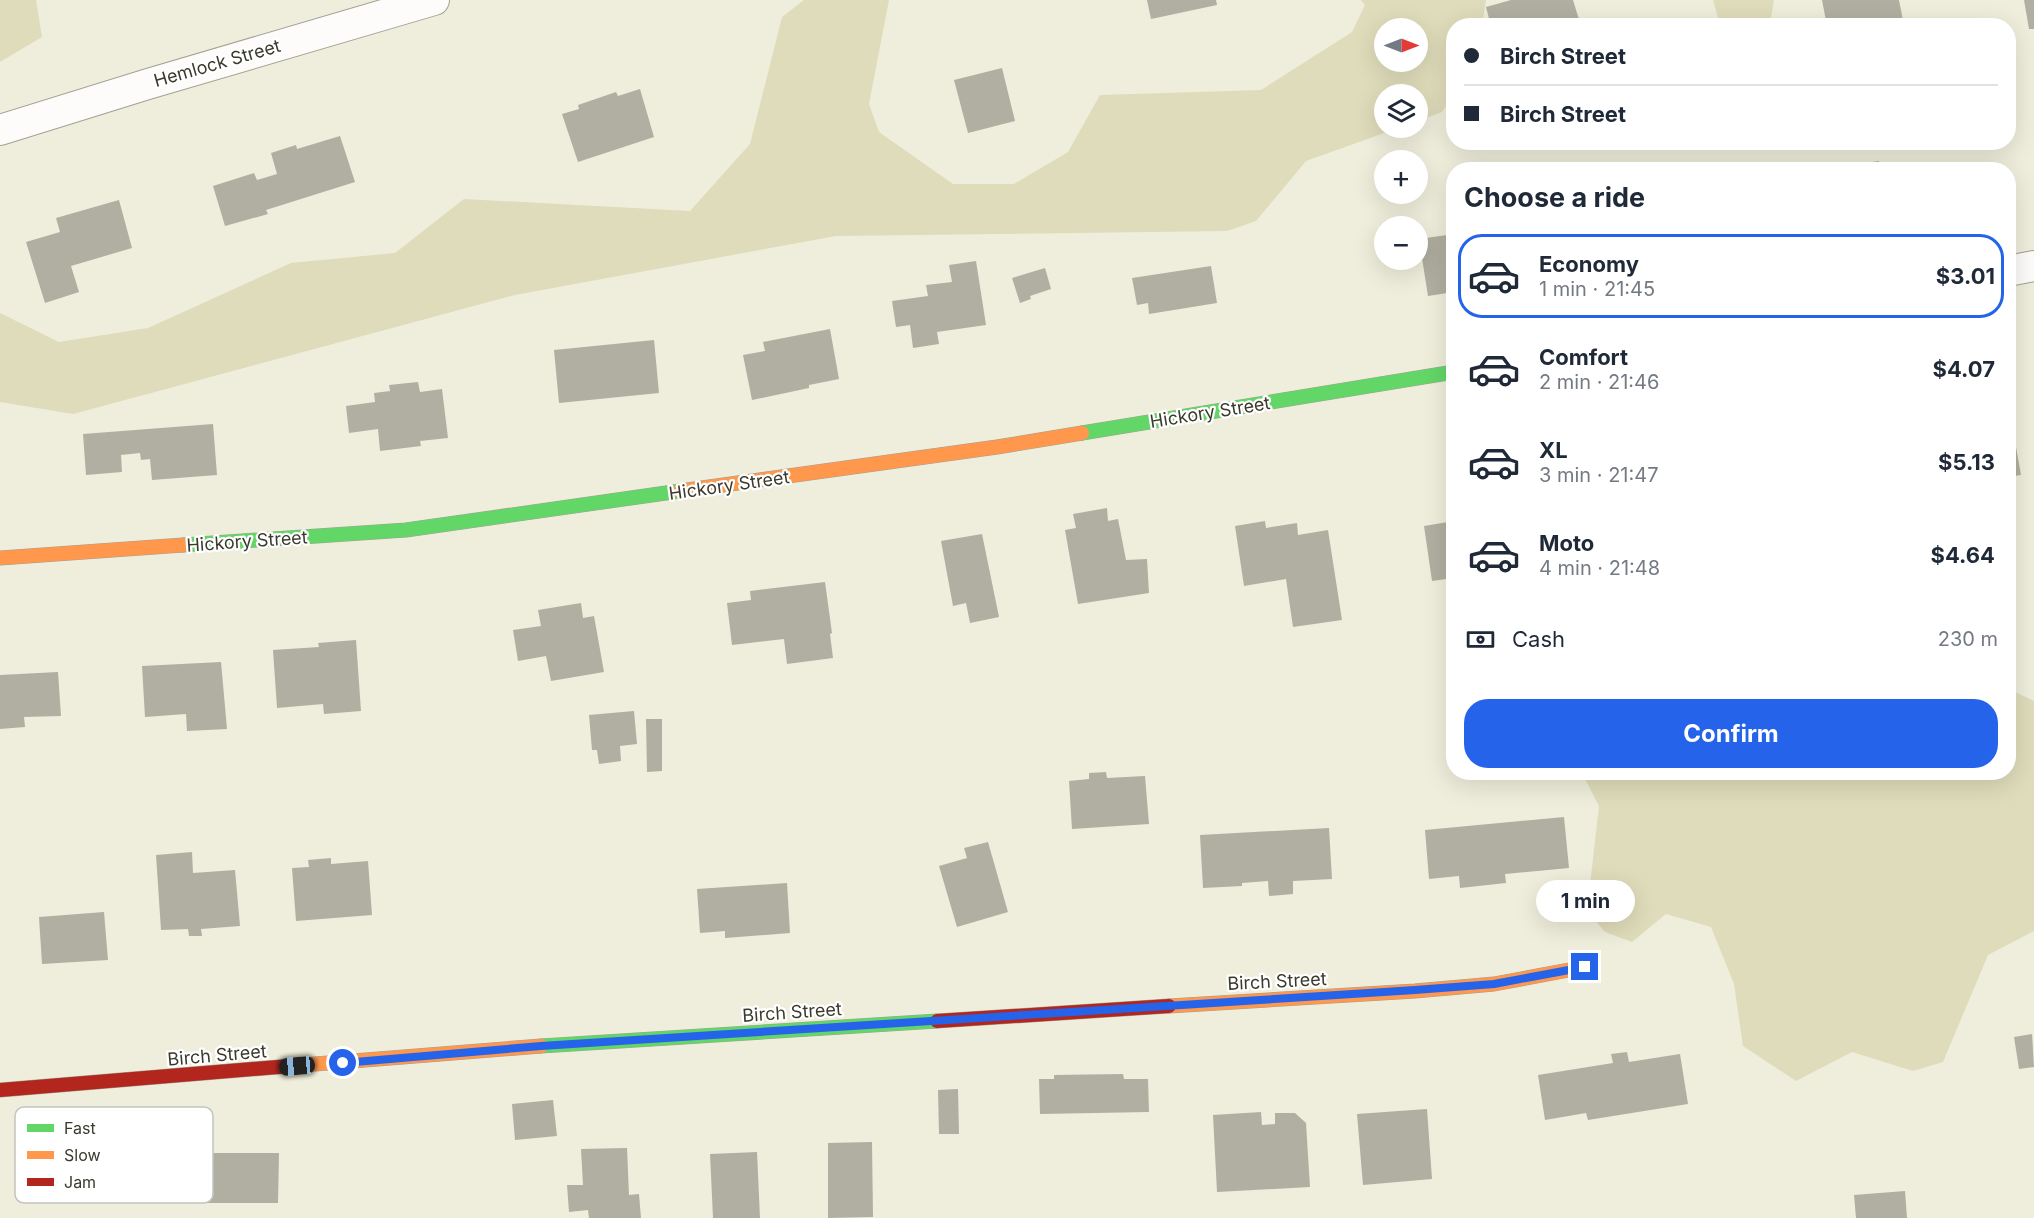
<!DOCTYPE html>
<meta charset="utf-8">
<style>
:root{--surface:#fff;--page:#f2f2f3;--text:#1f2937;--muted:#747a83;--line:#e0e1e3;--accent:#2563eb}
body{margin:0;font-family:Inter,sans-serif;background:var(--page);color:var(--text);height:100vh;display:flex;flex-direction:column;font-size:22px;white-space:nowrap}
*{box-sizing:border-box;margin:0}
p{font-size:20px;color:var(--muted)}
.icon{flex:none;width:33px;height:33px;fill:none;stroke:currentColor;stroke-width:2;stroke-linecap:round;stroke-linejoin:round}
.map{position:relative;flex:1;overflow:hidden}
.sheet{position:absolute;left:1446px;top:162px;width:570px;height:618px;display:flex;flex-direction:column;background:var(--surface);border-radius:24px;box-shadow:0 6px 24px #0002}
.sheet>*{flex:none}
.banner{position:absolute;left:1446px;top:18px;width:570px;height:132px;border-radius:24px;box-shadow:0 6px 24px #0002;display:grid;align-content:center;height:132px;padding:0 18px;background:var(--surface)}
.needle{width:39px;rotate:90deg}
.buttons{position:absolute;left:1374px;top:18px;display:grid;gap:12px}
.buttons a{display:grid;place-items:center;width:54px;height:54px;border-radius:50%;background:var(--surface);box-shadow:0 6px 24px #0002;font-size:30px}
.end{position:absolute;width:27px;height:27px;margin:-14px;border:8px solid #2563eb;background:#fff;box-shadow:0 0 0 3px #fff}
.from{border-radius:50%}
.bubble{position:absolute;height:42px;border-radius:21px;background:var(--surface);box-shadow:0 6px 24px #0002;font-size:20px;font-weight:700;line-height:42px;text-align:center}
.car{position:absolute;width:18px;height:36px;margin:-18px -9px;border-radius:8px;box-shadow:0 0 4px 2px #0007;background:linear-gradient(#222 24%,#8ab4d8 0 40%,#222 0 76%,#8ab4d8 0 86%,#222 0)}
.banner b{display:flex;align-items:center;gap:21px;height:57px;font-size:22px}
.banner b+b{border-top:2px solid var(--line)}
.banner i{width:15px;height:15px;background:var(--text)}
ul{padding:0;list-style:none}
li{display:flex;align-items:center;gap:18px;height:84px;margin:0 12px 9px;padding:0 6px;border:3px solid transparent;border-radius:24px}
li div{flex:1}
li b{display:block;font-size:22px}
li em{font-style:normal;font-weight:700}
li.on{border-color:var(--accent)}
li>.icon{width:54px;height:54px;stroke-width:1.5}
h2{padding:0 18px;font-size:27px;line-height:72px}
.pay{display:flex;align-items:center;gap:15px;height:66px;padding:0 18px;font-size:22px}
.pay p{margin-inline-start:auto}
.action{display:flex;gap:12px;margin-top:auto;padding:12px 18px}
.action a{flex:1;height:69px;border-radius:24px;background:var(--accent);color:#fff;font-size:24px;font-weight:700;line-height:69px;text-align:center}
.map>svg:first-child{display:block}
.green{fill:#dedcba;fill-rule:evenodd}
.building{fill:#b0afa1}
.lines{fill:none;stroke-linecap:round;stroke-linejoin:round}
.street-casing{stroke:#a2a193;stroke-width:32}
.fast-casing{stroke:#a2a193;stroke-width:15}
.slow-casing{stroke:#a2a193;stroke-width:15}
.jam-casing{stroke:#a2a193;stroke-width:15}
.street{stroke:#fdfcfa;stroke-width:30}
.fast{stroke:#63d668;stroke-width:14}
.slow{stroke:#ff974d;stroke-width:14}
.jam{stroke:#b3261e;stroke-width:14}
.route{stroke:#2563eb;stroke-width:8}
.labels{text-anchor:middle;dominant-baseline:central;stroke-width:4.5;stroke-linejoin:round;paint-order:stroke}
.street-label{font-size:18px;fill:#3a392c;stroke:#fff}
.key{fill:#fff;stroke:#c4c4c0;stroke-width:1.5}
.key-label{font-size:16px;fill:#3a392c}
</style>
<div class="map">
<svg width="2034" height="1218" viewBox="0 0 2034 1218">
<rect width="100%" height="100%" fill="#efeedc"/>
<g class="green">
<path d="M 0,0 L 36,0 L 42,37 L 0,62 Z"/>
<path d="M 804,0 L 889,0 L 869,104 L 879,132 L 953,184 L 1014,184 L 1068,152 L 1100,95 L 1261,90 L 1352,32 L 1365,5 L 1361,0 L 1486,0 L 1482,25 L 1454,26 L 1453,96 L 1442,112 L 1418,121 L 1418,94 L 1384,94 L 1384,128 L 1398,128 L 1306,161 L 1256,221 L 1227,231 L 836,236 L 515,295 L 73,414 L 0,402 L 0,313 L 59,342 L 148,328 L 291,263 L 395,253 L 464,199 L 690,211 L 750,144 L 782,17 ZM 1384,28 L 1418,28 L 1418,62 L 1384,62 Z"/>
<path d="M 1713,0 L 1774,0 L 1770,23 L 1766,25 L 1720,25 Z"/>
<path d="M 2009,689 L 2034,701 L 2034,931 L 1988,955 L 1943,1062 L 1913,1071 L 1852,1052 L 1796,1081 L 1743,1046 L 1734,984 L 1711,927 L 1666,914 L 1632,942 L 1605,932 L 1587,911 L 1599,806 L 1582,773 L 2008,772 Z"/>
</g>
<g class="building">
<path d="M 1147,0 L 1216,0 L 1217,5 L 1151,19 Z"/>
<path d="M 1511,0 L 1573,0 L 1581,26 L 1491,26 L 1486,7 Z"/>
<path d="M 1822,0 L 1899,0 L 1904,26 L 1827,26 Z"/>
<path d="M 2024,0 L 2034,0 L 2034,29 L 2029,29 Z"/>
<path d="M 1002,68 L 1015,121 L 968,133 L 954,80 Z"/>
<path d="M 640,89 L 654,137 L 578,162 L 562,114 L 579,109 L 578,105 L 616,92 L 618,96 Z"/>
<path d="M 340,136 L 355,182 L 266,210 L 268,214 L 225,226 L 213,186 L 254,173 L 257,180 L 277,174 L 271,153 L 296,145 L 297,149 Z"/>
<path d="M 1879,161 L 1880,170 L 1833,170 L 1833,168 Z"/>
<path d="M 119,200 L 132,248 L 71,266 L 79,292 L 45,303 L 26,242 L 60,232 L 56,218 Z"/>
<path d="M 1454,234 L 1454,292 L 1428,296 L 1419,239 Z"/>
<path d="M 976,261 L 986,325 L 937,332 L 939,344 L 913,348 L 910,325 L 896,327 L 892,301 L 928,296 L 926,285 L 952,282 L 949,265 Z"/>
<path d="M 1211,266 L 1217,303 L 1149,314 L 1148,303 L 1137,305 L 1132,278 Z"/>
<path d="M 1045,268 L 1051,289 L 1030,296 L 1031,299 L 1020,303 L 1012,278 Z"/>
<path d="M 830,329 L 839,379 L 809,385 L 809,388 L 752,400 L 743,355 L 765,351 L 763,342 Z"/>
<path d="M 654,340 L 659,393 L 559,403 L 554,350 Z"/>
<path d="M 418,382 L 420,392 L 442,389 L 448,438 L 420,441 L 421,446 L 380,451 L 378,429 L 349,433 L 346,406 L 375,402 L 374,393 L 390,391 L 389,385 Z"/>
<path d="M 213,424 L 217,475 L 152,480 L 150,459 L 141,460 L 140,453 L 121,455 L 122,472 L 86,475 L 83,434 Z"/>
<path d="M 2008,430 L 2013,430 L 2021,475 L 2008,477 Z"/>
<path d="M 1107,508 L 1108,521 L 1118,519 L 1126,560 L 1147,559 L 1149,593 L 1078,604 L 1065,530 L 1076,528 L 1073,514 Z"/>
<path d="M 1265,521 L 1266,528 L 1297,523 L 1298,535 L 1328,530 L 1342,620 L 1293,627 L 1286,579 L 1244,586 L 1235,526 Z"/>
<path d="M 1454,521 L 1454,578 L 1432,581 L 1424,526 Z"/>
<path d="M 982,534 L 999,617 L 970,623 L 966,603 L 953,606 L 941,541 Z"/>
<path d="M 825,582 L 832,633 L 830,634 L 833,658 L 787,664 L 784,639 L 732,645 L 727,603 L 751,600 L 750,591 Z"/>
<path d="M 581,603 L 583,618 L 594,616 L 604,672 L 551,681 L 546,656 L 518,661 L 513,630 L 541,626 L 538,610 Z"/>
<path d="M 356,640 L 361,711 L 324,714 L 323,704 L 277,708 L 273,650 L 319,647 L 318,643 Z"/>
<path d="M 221,662 L 227,729 L 187,731 L 186,714 L 145,717 L 142,666 Z"/>
<path d="M 58,672 L 61,716 L 24,717 L 25,727 L 0,729 L 0,675 Z"/>
<path d="M 634,711 L 637,744 L 620,746 L 621,761 L 599,764 L 597,750 L 592,750 L 589,715 Z"/>
<path d="M 646,719 L 662,719 L 662,771 L 647,772 Z"/>
<path d="M 1106,772 L 1107,778 L 1145,776 L 1149,824 L 1072,829 L 1069,781 L 1089,779 L 1089,773 Z"/>
<path d="M 1564,817 L 1569,868 L 1505,874 L 1506,883 L 1460,888 L 1459,876 L 1429,879 L 1425,830 Z"/>
<path d="M 1329,828 L 1332,879 L 1293,881 L 1293,894 L 1269,896 L 1268,881 L 1242,883 L 1242,886 L 1203,888 L 1200,835 Z"/>
<path d="M 988,842 L 1008,912 L 957,927 L 939,866 L 967,858 L 964,848 Z"/>
<path d="M 192,852 L 193,873 L 235,870 L 240,926 L 201,929 L 202,936 L 189,936 L 188,929 L 161,930 L 156,855 Z"/>
<path d="M 331,858 L 331,864 L 368,861 L 372,915 L 296,921 L 292,868 L 309,867 L 308,860 Z"/>
<path d="M 787,883 L 790,933 L 725,938 L 725,931 L 700,933 L 697,889 Z"/>
<path d="M 104,912 L 108,960 L 42,964 L 39,917 Z"/>
<path d="M 2032,1034 L 2034,1067 L 2019,1069 L 2014,1037 Z"/>
<path d="M 1627,1052 L 1629,1062 L 1680,1054 L 1688,1104 L 1588,1120 L 1586,1113 L 1545,1120 L 1538,1075 L 1613,1063 L 1611,1054 Z"/>
<path d="M 1123,1074 L 1124,1079 L 1148,1079 L 1149,1112 L 1040,1114 L 1039,1079 L 1054,1079 L 1054,1075 Z"/>
<path d="M 958,1089 L 959,1134 L 939,1134 L 938,1090 Z"/>
<path d="M 553,1100 L 557,1136 L 515,1140 L 512,1104 Z"/>
<path d="M 1427,1109 L 1432,1179 L 1363,1185 L 1357,1114 Z"/>
<path d="M 1261,1112 L 1262,1125 L 1275,1124 L 1275,1113 L 1295,1113 L 1306,1123 L 1310,1187 L 1217,1192 L 1213,1115 Z"/>
<path d="M 872,1142 L 873,1217 L 828,1218 L 828,1143 Z"/>
<path d="M 627,1148 L 629,1195 L 639,1194 L 641,1218 L 589,1218 L 588,1210 L 569,1212 L 567,1185 L 583,1185 L 581,1149 Z"/>
<path d="M 757,1152 L 760,1218 L 713,1218 L 710,1154 Z"/>
<path d="M 200,1153 L 279,1153 L 278,1203 L 200,1203 Z"/>
<path d="M 1905,1191 L 1907,1218 L 1856,1218 L 1854,1195 Z"/>
</g>
<g class="lines">
<defs>
<g id="street">
<path d="M 0,130 L 148,84 L 434,0"/>
<path d="M 2008,271 L 2034,266"/>
</g>
<g id="fast">
<path d="M 1082,433 L 1454,372"/>
<path d="M 183,545 L 406,530 L 680,491"/>
<path d="M 541,1046 L 937,1021"/>
</g>
<g id="slow">
<path d="M 680,491 L 997,447 L 1082,433"/>
<path d="M 0,558 L 183,545"/>
<path d="M 1169,1006 L 1415,991 L 1494,984 L 1585,967"/>
<path d="M 290,1066 L 541,1046"/>
</g>
<g id="jam">
<path d="M 937,1021 L 1169,1006"/>
<path d="M 0,1090 L 290,1066"/>
</g>
</defs>
<use href="#street" class="street-casing"/>
<use href="#fast" class="fast-casing"/>
<use href="#slow" class="slow-casing"/>
<use href="#jam" class="jam-casing"/>
<use href="#street" class="street"/>
<use href="#fast" class="fast"/>
<use href="#slow" class="slow"/>
<use href="#jam" class="jam"/>
</g>
<g class="lines">
<path class="route" d="M 343,1063 L 541,1046 L 1415,990 L 1494,984 L 1585,967"/>
</g>
<g class="labels">
<g class="street-label">
<text transform="translate(217 63) rotate(-16)">Hemlock Street</text>
<text transform="translate(1210 412) rotate(-9)">Hickory Street</text>
<text transform="translate(729 485) rotate(-8)">Hickory Street</text>
<text transform="translate(247 541) rotate(-4)">Hickory Street</text>
<text transform="translate(1277 981) rotate(-3)">Birch Street</text>
<text transform="translate(792 1012) rotate(-4)">Birch Street</text>
<text transform="translate(217 1055) rotate(-5)">Birch Street</text>
</g>
</g>
<rect x="15" y="1107" width="198" height="96" rx="9" class="key"/>
<rect x="27" y="1124" width="27" height="8" fill="#63d668"/>
<rect x="27" y="1151" width="27" height="8" fill="#ff974d"/>
<rect x="27" y="1178" width="27" height="8" fill="#b3261e"/>
<g class="key-label">
<text x="64" y="1134">Fast</text>
<text x="64" y="1161">Slow</text>
<text x="64" y="1188">Jam</text>
</g>
</svg>
<div class="buttons">
<a><svg class="needle" viewBox="-14 -14 28 28"><path d="M0-13l5 13h-10z" fill="#e53935"/><path d="M0 13l5-13h-10z" fill="#747a83"/></svg></a>
<a><svg class="icon" aria-label="layers" viewBox="0 0 24 24"><path d="M12 4l9 5-9 5-9-5zM3 14l9 5 9-5"/></svg></a>
<a>+</a>
<a>−</a>
</div>
<i class="end from" style="left:343px;top:1063px"></i>
<i class="end" style="left:1585px;top:967px"></i>
<div class="bubble" style="left:1536px;top:880px;width:99px">1 min</div>
<i class="car" style="left:297px;top:1066px;rotate:265deg"></i>
<div class="banner">
<b><i class="from"></i>Birch Street</b>
<b><i></i>Birch Street</b>
</div>
<section class="sheet">
<h2>Choose a ride</h2>
<ul>
<li class="on"><svg class="icon" aria-label="car" viewBox="0 0 24 24"><path d="M5 17H2v-5l4-1 3-4h7l3 4 3 1v5h-3M9 17h6M6 11h13"/><circle cx="7" cy="17" r="2"/><circle cx="17" cy="17" r="2"/></svg><div><b>Economy</b><p>1 min · 21:45</p></div><em>$3.01</em></li>
<li><svg class="icon" aria-label="car" viewBox="0 0 24 24"><path d="M5 17H2v-5l4-1 3-4h7l3 4 3 1v5h-3M9 17h6M6 11h13"/><circle cx="7" cy="17" r="2"/><circle cx="17" cy="17" r="2"/></svg><div><b>Comfort</b><p>2 min · 21:46</p></div><em>$4.07</em></li>
<li><svg class="icon" aria-label="car" viewBox="0 0 24 24"><path d="M5 17H2v-5l4-1 3-4h7l3 4 3 1v5h-3M9 17h6M6 11h13"/><circle cx="7" cy="17" r="2"/><circle cx="17" cy="17" r="2"/></svg><div><b>XL</b><p>3 min · 21:47</p></div><em>$5.13</em></li>
<li><svg class="icon" aria-label="car" viewBox="0 0 24 24"><path d="M5 17H2v-5l4-1 3-4h7l3 4 3 1v5h-3M9 17h6M6 11h13"/><circle cx="7" cy="17" r="2"/><circle cx="17" cy="17" r="2"/></svg><div><b>Moto</b><p>4 min · 21:48</p></div><em>$4.64</em></li>
</ul>
<div class="pay"><svg class="icon" aria-label="cash" viewBox="0 0 24 24"><path d="M3 7h18v10H3z"/><circle cx="12" cy="12" r="2"/></svg>Cash<p>230 m</p></div>
<div class="action"><a>Confirm</a></div>
</section>
</div>
